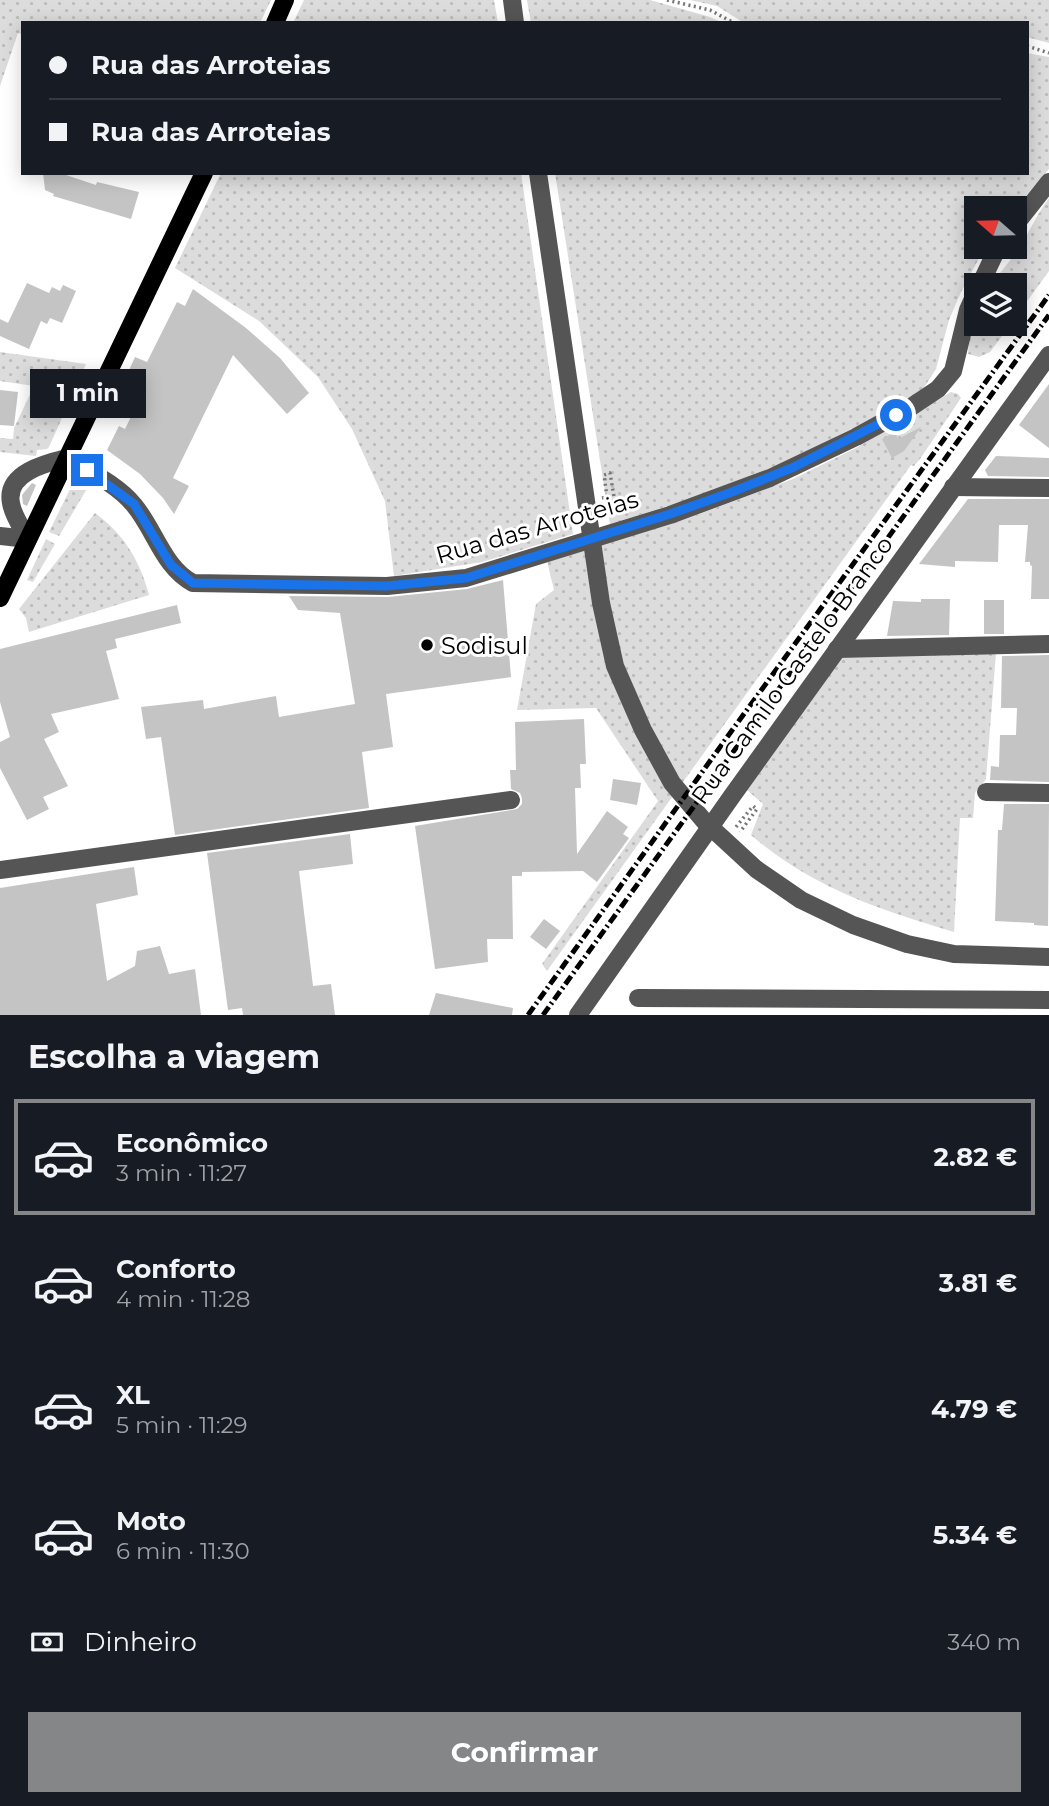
<!DOCTYPE html>
<html lang="pt">
<meta charset="utf-8">
<style>
:root{--surface:#171b24;--page:#20242c;--text:#f1f3f6;--muted:#9ea1a6;--line:#363941;--accent:#858687}
body{margin:0;font-family:Montserrat,sans-serif;background:var(--page);color:var(--text);height:100vh;display:flex;flex-direction:column;font-size:26px;white-space:nowrap}
*{box-sizing:border-box;margin:0}
p{font-size:23px;color:var(--muted)}
.icon{flex:none;width:38px;height:38px;fill:none;stroke:currentColor;stroke-width:2;stroke-linecap:round;stroke-linejoin:round}
.map{position:relative;height:1015px;overflow:hidden}
.side{display:flex;flex-direction:column;background:var(--surface);flex:1}
.side>*{flex:none}
.guide{position:absolute;left:21px;top:21px;width:1008px;height:154px;border-radius:0px;box-shadow:0 4px 18px #0003;display:grid;align-content:center;height:154px;padding:0 28px;background:var(--surface)}
.needle{width:46px;rotate:290deg}
.tools{position:absolute;left:964px;top:196px;display:grid;gap:14px}
.tools a{display:grid;place-items:center;width:63px;height:63px;border-radius:0px;background:var(--surface);box-shadow:0 4px 18px #0003;font-size:35px}
.end{position:absolute;width:32px;height:32px;margin:-16px;border:9px solid #1a73e8;background:#fff;box-shadow:0 0 0 4px #fff}
.from{border-radius:50%}
.bubble{position:absolute;height:49px;border-radius:0px;background:var(--surface);box-shadow:0 4px 18px #0003;font-size:23px;font-weight:700;line-height:49px;text-align:center}
.guide b{display:flex;align-items:center;gap:24px;height:66px;font-size:26px}
.guide b+b{border-top:2px solid var(--line)}
.guide i{width:18px;height:18px;background:var(--text)}
ul{padding:0;list-style:none}
li{display:flex;align-items:center;gap:21px;height:116px;margin:0 14px 10px;padding:0 14px;border:4px solid transparent;border-radius:0px}
li div{flex:1}
li b{display:block;font-size:26px}
li em{font-style:normal;font-weight:700}
li.active{border-color:var(--accent)}
li>.icon{width:63px;height:63px;stroke-width:1.5}
h2{padding:0 28px;font-size:32px;line-height:84px}
.pay{display:flex;align-items:center;gap:18px;height:77px;padding:0 28px;font-size:26px}
.pay p{margin-inline-start:auto}
.action{display:flex;gap:14px;margin-top:auto;padding:14px 28px}
.action a{flex:1;height:80px;border-radius:0px;background:var(--accent);color:#fff;font-size:28px;font-weight:700;line-height:80px;text-align:center}
.map>svg:first-child{display:block}
.grass{fill:url(#grass-dots)}
.building{fill:#c4c4c4}
.lines{fill:none;stroke-linecap:round;stroke-linejoin:round}
.path{stroke:#777;stroke-width:3.5;stroke-dasharray:2 3.5;stroke-linecap:butt}
.minor{stroke:#555;stroke-width:18}
.major{stroke:#000;stroke-width:18}
.rail{stroke:#000;stroke-width:5;stroke-dasharray:10 3.5 2 3.5;stroke-linecap:butt}
.route{stroke:#1a73e8;stroke-width:9}
.poi-dot{fill:#000;stroke:#fff;stroke-width:2.5}
.labels{text-anchor:middle;dominant-baseline:central;stroke-width:6;stroke-linejoin:round;paint-order:stroke}
.street-label{font-size:24px;fill:#000;stroke:#fff}
.poi-label{font-size:24px;fill:#000;stroke:#fff;text-anchor:start}
</style>
<div class="map">
<svg width="1049" height="1015" viewBox="0 0 1049 1015">
<defs>
<pattern id="grass-dots" width="8" height="8" patternUnits="userSpaceOnUse" patternTransform="scale(1.75)"><rect width="8" height="8" fill="#dcdcdc"/><path d="M2 2h.1M6 6h.1" fill="none" stroke="#bbb" stroke-width="1.8" stroke-linecap="round"/></pattern>
</defs>
<rect width="100%" height="100%" fill="#fff"/>
<g class="grass">
<path d="M 0,0 L 271,0 L 260,23 L 23,23 L 23,35 L 18,33 L 0,86 Z"/>
<path d="M 304,0 L 494,0 L 498,23 L 293,23 Z"/>
<path d="M 527,0 L 650,0 L 710,17 L 723,23 L 531,23 Z"/>
<path d="M 690,0 L 1049,0 L 1049,43 L 1027,37 L 1027,23 L 744,23 L 717,6 Z"/>
<path d="M 1027,53 L 1049,57 L 1049,169 L 1015,209 L 976,208 L 976,247 L 985,247 L 961,292 L 949,320 L 936,369 L 923,389 L 904,402 L 786,462 L 713,492 L 610,524 L 555,173 L 1027,173 Z"/>
<path d="M 221,173 L 521,173 L 573,534 L 482,562 L 394,576 L 385,501 L 352,429 L 318,377 L 259,321 L 175,268 Z"/>
<path d="M 1049,198 L 1049,271 L 1015,318 L 1015,285 L 992,285 C 1000,271 1011,261 1019,248 C 1030,231 1037,214 1049,198 Z"/>
<path d="M 976,323 L 1011,324 L 990,352 L 979,357 L 968,354 L 969,341 Z"/>
<path d="M 0,352 L 86,364 L 49,447 L 47,449 L 37,450 L 36,456 L 0,452 L 0,438 L 13,439 L 14,428 L 34,386 L 0,381 Z"/>
<path d="M 951,392 L 958,394 L 961,398 L 920,459 L 914,466 L 911,465 L 547,971 L 542,964 L 658,801 L 596,708 L 517,710 L 536,604 L 554,590 L 547,561 L 686,519 L 793,479 L 856,448 Z"/>
<path d="M 79,484 L 88,487 L 59,536 L 49,532 L 71,487 Z"/>
<path d="M 95,513 C 124,534 140,561 149,595 L 29,632 L 26,618 L 19,609 Z"/>
<path d="M 46,539 L 55,544 L 33,582 L 27,580 Z"/>
<path d="M 996,653 L 986,779 L 975,793 L 973,818 L 960,818 L 954,932 C 877,909 813,888 751,835 L 763,804 L 747,790 L 843,654 Z"/>
</g>
<g class="building">
<path d="M 43,173 L 66,173 L 66,175 L 96,185 L 97,182 L 139,192 L 131,219 L 53,196 L 54,194 L 45,190 Z"/>
<path d="M 27,283 L 49,293 L 52,287 L 60,291 L 63,285 L 76,291 L 62,323 L 50,318 L 47,324 L 41,321 L 29,349 L 0,336 L 0,319 L 8,323 Z"/>
<path d="M 193,289 L 246,328 L 280,358 L 309,393 L 287,414 L 233,355 L 173,478 L 189,486 L 174,514 L 163,498 L 140,474 L 107,450 L 119,426 L 125,429 L 146,386 L 126,377 L 135,357 L 147,362 L 177,302 L 185,306 Z"/>
<path d="M 1049,384 L 1049,448 L 1019,425 Z"/>
<path d="M 0,390 L 18,392 L 14,426 L 0,425 Z"/>
<path d="M 921,427 L 904,451 L 892,458 L 882,439 L 895,432 L 898,439 Z"/>
<path d="M 996,456 L 1049,458 L 1049,477 L 988,476 L 985,470 Z"/>
<path d="M 32,483 L 36,485 L 27,506 L 23,504 L 22,495 Z"/>
<path d="M 968,499 L 1049,499 L 1049,599 L 1031,599 L 1032,566 L 1030,565 L 1030,562 L 1025,562 L 1028,525 L 999,525 L 998,562 L 955,561 L 955,567 L 919,564 Z"/>
<path d="M 503,580 L 511,677 L 386,694 L 393,747 L 362,752 L 369,808 L 175,835 L 161,737 L 146,739 L 141,707 L 203,700 L 204,709 L 276,696 L 279,717 L 355,704 L 340,613 L 298,610 L 289,596 L 388,597 L 467,589 Z"/>
<path d="M 921,599 L 950,599 L 949,635 L 887,636 L 893,601 L 921,602 Z"/>
<rect x="984" y="600" width="20" height="34"/>
<path d="M 177,605 L 181,623 L 115,639 L 117,648 L 106,651 L 119,699 L 51,714 L 59,732 L 44,739 L 68,786 L 43,797 L 49,809 L 27,820 L 0,768 L 0,742 L 10,737 L 0,702 L 0,649 Z"/>
<path d="M 1049,655 L 1049,782 L 990,780 L 991,766 L 999,767 L 1000,735 L 1016,735 L 1017,708 L 1001,708 L 1002,656 Z"/>
<path d="M 584,719 L 586,764 L 580,764 L 581,788 L 575,788 L 577,854 L 607,811 L 628,827 L 623,834 L 629,838 L 597,882 L 583,871 L 522,872 L 522,876 L 512,876 L 513,939 L 487,939 L 488,962 L 435,969 L 415,826 L 517,809 L 522,804 L 522,798 L 520,793 L 511,789 L 510,770 L 516,770 L 515,722 Z"/>
<path d="M 613,779 L 641,783 L 637,805 L 610,800 Z"/>
<path d="M 1004,804 L 1049,804 L 1048,926 L 1034,925 L 1034,923 L 995,921 L 998,830 L 1002,830 Z"/>
<path d="M 350,834 L 353,864 L 299,871 L 313,986 L 331,984 L 335,1015 L 243,1015 L 242,1008 L 228,1010 L 207,853 Z"/>
<path d="M 134,867 L 138,895 L 96,904 L 107,981 L 135,966 L 137,951 L 160,946 L 169,974 L 195,969 L 201,1015 L 0,1015 L 0,888 Z"/>
<path d="M 544,919 L 560,931 L 546,949 L 530,937 Z"/>
<path d="M 436,993 L 513,1008 L 512,1015 L 429,1015 Z"/>
</g>
<g class="lines">
<g class="path">
<path d="M 667,0 L 710,10 L 734,23"/>
<path d="M 1027,46 L 1049,53"/>
<path d="M 602,498 L 607,497 L 604,475 L 610,473 L 617,514"/>
<path d="M 736,827 L 753,806 L 757,809 L 740,832"/>
</g>
<g class="minor">
<path d="M 512,0 L 515,23"/>
<path d="M 538,173 L 601,603 L 615,666 L 643,730 L 672,783 L 705,822 L 756,869 L 801,900 L 853,925 L 907,944 L 954,954 L 1049,957"/>
<path d="M 1015,225 L 1049,182"/>
<path d="M 980,285 L 998,247"/>
<path d="M 953,487 L 1049,488"/>
<path d="M 0,536 L 28,539"/>
<path d="M 28,539 C 22,528 13,516 11,503 C 5,473 46,463 67,458 C 89,471 118,485 134,505 C 155,530 163,567 193,583 L 387,586 L 466,578 L 670,515 L 770,478 L 856,437 L 911,407 L 938,389 L 953,371 L 968,310 L 976,292"/>
<path d="M 837,649 L 1049,644"/>
<path d="M 986,792 L 1049,793"/>
<path d="M 0,870 L 511,800"/>
<path d="M 638,998 L 1049,1000"/>
<path d="M 578,1015 L 732,796 L 1049,355"/>
</g>
<g class="major">
<path d="M 275,23 L 285,0"/>
<path d="M 0,598 L 204,173"/>
</g>
<g class="rail">
<path d="M 528,1015 L 733,729 L 1049,295"/>
<path d="M 543,1015 L 1049,315"/>
</g>
</g>
<g class="lines">
<path class="route" d="M 87,470 L 134,504 L 171,565 L 193,583 L 387,586 L 466,578 L 670,514 L 732,492 L 794,467 L 896,415"/>
</g>
<circle class="poi-dot" cx="427" cy="645" r="7"/>
<g class="labels">
<g class="street-label">
<text transform="translate(537 527) rotate(-16)">Rua das Arroteias</text>
<text transform="translate(792 670) rotate(-54)">Rua Camilo Castelo Branco</text>
</g>
<g class="poi-label">
<text x="441" y="645">Sodisul</text>
</g>
</g>
</svg>
<div class="tools">
<a><svg class="needle" viewBox="-14 -14 28 28"><path d="M0-13l5 13h-10z" fill="#e53935"/><path d="M0 13l5-13h-10z" fill="#9ea1a6"/></svg></a>
<a><svg class="icon" aria-label="layers" viewBox="0 0 24 24"><path d="M12 4l9 5-9 5-9-5zM3 14l9 5 9-5"/></svg></a>
</div>
<i class="end from" style="left:896px;top:415px"></i>
<i class="end" style="left:87px;top:470px"></i>
<div class="bubble" style="left:30px;top:369px;width:116px">1 min</div>
<div class="guide">
<b><i class="from"></i>Rua das Arroteias</b>
<b><i></i>Rua das Arroteias</b>
</div>
</div>
<section class="side">
<h2>Escolha a viagem</h2>
<ul>
<li class="active"><svg class="icon" aria-label="car" viewBox="0 0 24 24"><path d="M5 17H2v-5l4-1 3-4h7l3 4 3 1v5h-3M9 17h6M6 11h13"/><circle cx="7" cy="17" r="2"/><circle cx="17" cy="17" r="2"/></svg><div><b>Econômico</b><p>3 min · 11:27</p></div><em>2.82 €</em></li>
<li><svg class="icon" aria-label="car" viewBox="0 0 24 24"><path d="M5 17H2v-5l4-1 3-4h7l3 4 3 1v5h-3M9 17h6M6 11h13"/><circle cx="7" cy="17" r="2"/><circle cx="17" cy="17" r="2"/></svg><div><b>Conforto</b><p>4 min · 11:28</p></div><em>3.81 €</em></li>
<li><svg class="icon" aria-label="car" viewBox="0 0 24 24"><path d="M5 17H2v-5l4-1 3-4h7l3 4 3 1v5h-3M9 17h6M6 11h13"/><circle cx="7" cy="17" r="2"/><circle cx="17" cy="17" r="2"/></svg><div><b>XL</b><p>5 min · 11:29</p></div><em>4.79 €</em></li>
<li><svg class="icon" aria-label="car" viewBox="0 0 24 24"><path d="M5 17H2v-5l4-1 3-4h7l3 4 3 1v5h-3M9 17h6M6 11h13"/><circle cx="7" cy="17" r="2"/><circle cx="17" cy="17" r="2"/></svg><div><b>Moto</b><p>6 min · 11:30</p></div><em>5.34 €</em></li>
</ul>
<div class="pay"><svg class="icon" aria-label="cash" viewBox="0 0 24 24"><path d="M3 7h18v10H3z"/><circle cx="12" cy="12" r="2"/></svg>Dinheiro<p>340 m</p></div>
<div class="action"><a>Confirmar</a></div>
</section>
